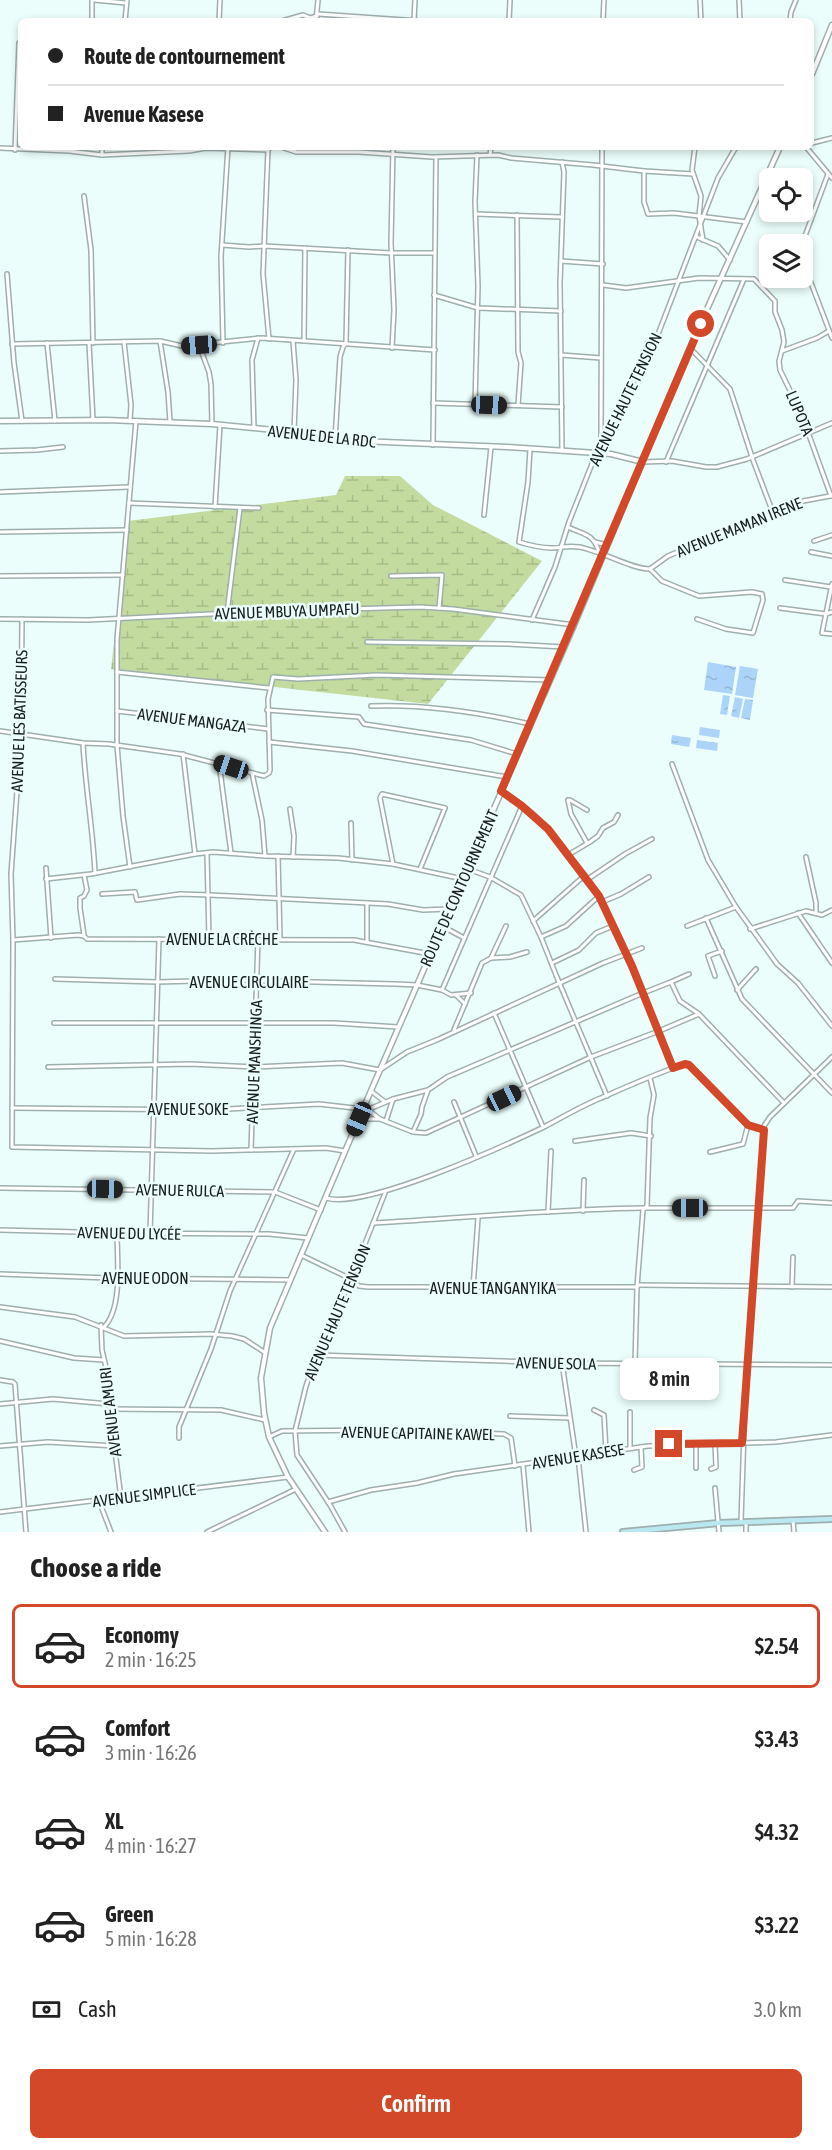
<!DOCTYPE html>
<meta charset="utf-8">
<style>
:root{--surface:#fff;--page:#f6f6f6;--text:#222;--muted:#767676;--line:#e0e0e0;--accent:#d24829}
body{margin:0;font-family:"Asap Condensed",sans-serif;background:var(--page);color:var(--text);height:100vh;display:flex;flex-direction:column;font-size:22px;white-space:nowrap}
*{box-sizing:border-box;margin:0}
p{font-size:20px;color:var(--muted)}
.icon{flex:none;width:33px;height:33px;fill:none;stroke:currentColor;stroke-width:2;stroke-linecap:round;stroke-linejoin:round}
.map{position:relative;height:1532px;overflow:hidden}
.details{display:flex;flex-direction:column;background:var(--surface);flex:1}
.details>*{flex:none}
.top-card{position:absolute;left:18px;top:18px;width:796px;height:132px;border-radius:9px;box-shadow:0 3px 9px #0003;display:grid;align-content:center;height:132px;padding:0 30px;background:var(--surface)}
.buttons{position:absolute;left:759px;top:168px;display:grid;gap:12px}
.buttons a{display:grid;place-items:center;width:54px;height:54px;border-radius:9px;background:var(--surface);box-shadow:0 3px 9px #0003;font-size:30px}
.end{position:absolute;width:27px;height:27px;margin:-14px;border:8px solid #d24829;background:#fff;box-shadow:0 0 0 3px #fff}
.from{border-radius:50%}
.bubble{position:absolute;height:42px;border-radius:9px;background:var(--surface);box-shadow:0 3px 9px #0003;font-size:20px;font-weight:600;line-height:42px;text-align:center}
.car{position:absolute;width:18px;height:36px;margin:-18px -9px;border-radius:8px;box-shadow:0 0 4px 2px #0007;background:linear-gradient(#222 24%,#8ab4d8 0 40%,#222 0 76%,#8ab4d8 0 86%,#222 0)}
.top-card b{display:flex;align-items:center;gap:21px;height:57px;font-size:22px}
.top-card b+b{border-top:2px solid var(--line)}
.top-card i{width:15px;height:15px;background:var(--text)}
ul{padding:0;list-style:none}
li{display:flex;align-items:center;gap:18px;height:84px;margin:0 12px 9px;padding:0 18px;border:3px solid transparent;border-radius:9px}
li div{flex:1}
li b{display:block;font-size:22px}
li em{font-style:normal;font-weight:600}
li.current{border-color:var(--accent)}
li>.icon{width:54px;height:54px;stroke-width:1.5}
h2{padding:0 30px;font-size:27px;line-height:72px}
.pay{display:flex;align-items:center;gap:15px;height:66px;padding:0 30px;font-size:22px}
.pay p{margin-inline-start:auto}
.cta{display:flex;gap:12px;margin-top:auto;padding:12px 30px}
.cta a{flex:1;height:69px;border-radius:9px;background:var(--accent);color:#fff;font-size:24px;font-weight:600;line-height:69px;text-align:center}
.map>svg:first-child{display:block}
.wetland{fill:url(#wetland-marsh)}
.water{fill:url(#water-ripples)}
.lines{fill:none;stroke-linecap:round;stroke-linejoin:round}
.minor-casing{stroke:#9eafad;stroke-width:6}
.tertiary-casing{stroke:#9eafad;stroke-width:7}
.secondary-casing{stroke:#9eafad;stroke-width:8}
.minor{stroke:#fff;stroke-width:3}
.tertiary{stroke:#fff;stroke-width:4}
.secondary{stroke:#bae8f1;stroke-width:4.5}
.route{stroke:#d24829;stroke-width:8}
.labels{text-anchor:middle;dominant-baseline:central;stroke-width:5;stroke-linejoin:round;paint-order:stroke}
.street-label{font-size:16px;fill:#181e1e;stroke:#ebfefb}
</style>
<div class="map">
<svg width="832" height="1532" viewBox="0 0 832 1532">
<defs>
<pattern id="wetland-marsh" width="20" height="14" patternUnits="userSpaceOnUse" patternTransform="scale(1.5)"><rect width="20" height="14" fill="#c3db9f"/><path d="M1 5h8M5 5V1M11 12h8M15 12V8" fill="none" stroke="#a7bc88"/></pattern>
<pattern id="water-ripples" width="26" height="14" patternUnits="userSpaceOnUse" patternTransform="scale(1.5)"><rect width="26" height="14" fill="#acd4f9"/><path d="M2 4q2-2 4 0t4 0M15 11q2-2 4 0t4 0" fill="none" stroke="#93b6d5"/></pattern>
</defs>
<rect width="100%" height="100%" fill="#ebfefb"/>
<path class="wetland" d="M 345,476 L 400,476 L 433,505 L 542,561 L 428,704 L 111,669 L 128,521 L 336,495 Z"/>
<g class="water">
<path d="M 708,662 L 736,667 L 732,694 L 704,690 Z"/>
<path d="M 740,666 L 758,669 L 753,698 L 735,695 Z"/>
<path d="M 723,695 L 730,696 L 727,715 L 720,714 Z"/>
<path d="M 735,697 L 743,699 L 739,718 L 731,716 Z"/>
<path d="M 745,699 L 753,700 L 750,720 L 741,718 Z"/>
<path d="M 700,727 L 720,730 L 719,738 L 699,735 Z"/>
<path d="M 672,735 L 691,738 L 689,747 L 671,744 Z"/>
<path d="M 697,740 L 718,743 L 717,751 L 696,748 Z"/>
</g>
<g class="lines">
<defs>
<g id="minor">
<path d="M 94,0 L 126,3"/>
<path d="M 700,0 L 701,21"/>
<path d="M 739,0 L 740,21"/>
<path d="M 318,14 L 419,21"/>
<path d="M 92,21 L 92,0"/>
<path d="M 125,21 L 127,0"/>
<path d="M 219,21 L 220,0"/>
<path d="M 282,21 L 303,15 L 310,18 L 317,16"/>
<path d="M 316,21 L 318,0"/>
<path d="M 414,21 L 415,0"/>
<path d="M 509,21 L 510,0"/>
<path d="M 603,21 L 604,0"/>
<path d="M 790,21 L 791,12 L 796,0"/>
<path d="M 812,143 L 832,138"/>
<path d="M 281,147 L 296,152 L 359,152 L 432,157 L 498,155 L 511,158 L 593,165 L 644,171 L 644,202 L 648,214 L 674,213 L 747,222"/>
<path d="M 695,147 L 692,170 L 701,196 L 699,216 L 703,240"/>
<path d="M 806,147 L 832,178"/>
<path d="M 0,148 L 69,151 L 102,155 L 189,151 L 206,148 L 268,150 L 271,147"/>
<path d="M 268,149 L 263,274 L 269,339"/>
<path d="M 15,150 L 19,43"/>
<path d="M 102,155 L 102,147"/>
<path d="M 490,155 L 491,147"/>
<path d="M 644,171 L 693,174"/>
<path d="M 84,196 L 91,250 L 93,343"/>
<path d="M 476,214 L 561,217"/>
<path d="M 517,215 L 518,352 L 521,363 L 518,405"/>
<path d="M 697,237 L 718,246 L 730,260"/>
<path d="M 802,244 L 828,174"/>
<path d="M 222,245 L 249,247 L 264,246 L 391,253 L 434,253"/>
<path d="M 802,259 L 832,338"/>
<path d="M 561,261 L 603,264"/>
<path d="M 7,274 L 14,363 L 22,421"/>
<path d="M 603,285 L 626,288 L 699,278 L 754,279 L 775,301 L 775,312 L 782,330 L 784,342 L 779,361 L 780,370 L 801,413 L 831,496"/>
<path d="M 434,295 L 478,308 L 561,311"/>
<path d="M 160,341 L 168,392 L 170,422"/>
<path d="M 293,341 L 296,380 L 294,432"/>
<path d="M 304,341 L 305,248"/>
<path d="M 124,342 L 131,405 L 130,420"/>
<path d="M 47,343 L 55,421"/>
<path d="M 89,343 L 93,420"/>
<path d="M 223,343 L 221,257 L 228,147"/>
<path d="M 12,344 L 160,341 L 182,346 L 262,338 L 435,350"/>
<path d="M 199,345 L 209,372 L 211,384 L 212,424"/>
<path d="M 392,348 L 394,310 L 391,243 L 393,147"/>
<path d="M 690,348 L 730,389 L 753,460 L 773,513"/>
<path d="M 782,351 L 817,338 L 829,331"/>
<path d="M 561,355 L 601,358"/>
<path d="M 433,403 L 562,407"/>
<path d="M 475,404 L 478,286 L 475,202 L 477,155"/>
<path d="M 254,428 L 252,360 L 258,338"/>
<path d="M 335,440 L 340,357 L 343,347 L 346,343 L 348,250"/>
<path d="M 601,441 L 602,147"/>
<path d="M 433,445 L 436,157"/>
<path d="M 530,449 L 528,482 L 519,542 C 529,545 542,548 552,548 C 563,548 566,545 579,547 C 602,551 631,569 650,569"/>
<path d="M 0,451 L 37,450 L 63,447"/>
<path d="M 562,451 L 560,283 L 564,172 L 562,162"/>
<path d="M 643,462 L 672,461 L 706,467 L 717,467 L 747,459 L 832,423"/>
<path d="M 666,462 L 744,279"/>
<path d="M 0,492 L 129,487"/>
<path d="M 129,503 L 259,508"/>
<path d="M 215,507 L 220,425"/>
<path d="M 484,515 L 491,447"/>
<path d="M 568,527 C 584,535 593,533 599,552"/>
<path d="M 0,532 L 127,530"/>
<path d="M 814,541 L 832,535"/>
<path d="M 595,542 L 607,545"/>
<path d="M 811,552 L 832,556"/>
<path d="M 650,569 L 662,581 L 699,596 L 752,592 L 762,594 L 763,600 L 753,633 L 726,629 L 697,619"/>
<path d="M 650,569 L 668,556 L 798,502 L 830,496"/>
<path d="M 0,576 L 123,575"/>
<path d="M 391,576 L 442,575 L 439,608"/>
<path d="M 785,580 L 831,587"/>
<path d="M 832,584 L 822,633 L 832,634"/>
<path d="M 780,608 L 826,614 L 832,612"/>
<path d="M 227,613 L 240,508"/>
<path d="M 0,619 L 88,620 L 272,611 L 420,607 L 453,609 L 574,625"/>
<path d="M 22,619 L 21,736 L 11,874 L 13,940 L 12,1147 L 212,1151 L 326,1148 L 345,1151"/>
<path d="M 532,620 L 555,567 L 569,522 L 601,441 L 607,439 L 638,372 L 652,350 L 718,178 L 736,147"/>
<path d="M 367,642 L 508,644 L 564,647"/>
<path d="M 117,672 L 269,688"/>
<path d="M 371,706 C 425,704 478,712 530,724"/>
<path d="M 267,710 L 359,717 L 364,724 L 471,740 L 517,754"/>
<path d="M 117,711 L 268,729"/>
<path d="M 0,731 L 83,743 L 109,744 L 180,754 L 264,776 L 269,773 L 270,770 L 268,699 L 273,677 L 298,679 L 377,675 L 550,680"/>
<path d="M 269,742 L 352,751 L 507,777"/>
<path d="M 83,743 C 85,786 93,829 95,873"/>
<path d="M 183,754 L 195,854 L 213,852 L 265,856"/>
<path d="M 219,763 L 231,853"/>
<path d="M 672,764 L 708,860 L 736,907 L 777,964 L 798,983 L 832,1026"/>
<path d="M 252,773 L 262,820 L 265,856 L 338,858 L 393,864 L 463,879"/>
<path d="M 501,791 C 528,807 551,829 568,855 L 590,842 L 598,836 L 603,828 L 614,822 L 618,815"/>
<path d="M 290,809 L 294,836 L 293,857"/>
<path d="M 351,823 L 352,860"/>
<path d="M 587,843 L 571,814 L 568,800 L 570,800 L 587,810"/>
<path d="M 207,854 L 209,939"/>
<path d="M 568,855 L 588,879 L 625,854 L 652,839"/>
<path d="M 278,856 L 280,939"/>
<path d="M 806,857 L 816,903 L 816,912"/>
<path d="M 393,864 L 380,798 L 382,794 L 445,808 L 420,869"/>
<path d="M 130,867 L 123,816 L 117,745 L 117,640 L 136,421"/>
<path d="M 46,868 L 51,938"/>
<path d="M 468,869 L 490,877 L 521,895 L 541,937 L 556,975 L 607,1096"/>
<path d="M 84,875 L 87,890 L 84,896 L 80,898 L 80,908 L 84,935"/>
<path d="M 46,879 L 91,874 L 195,854"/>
<path d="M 588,879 L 602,902 L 643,993 L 671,982 L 680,1001 L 699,1014 L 784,1103"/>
<path d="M 102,894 L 135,892 L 137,900 L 180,894 L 210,895 L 388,904 L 423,910 L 450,909"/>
<path d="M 602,902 L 621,894 L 649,877"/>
<path d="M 367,903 L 367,942"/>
<path d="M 798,913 L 832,963"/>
<path d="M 706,918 L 742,999 L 832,1093"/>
<path d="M 533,921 L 584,876"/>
<path d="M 442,926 L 464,938"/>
<path d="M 687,926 L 736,907"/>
<path d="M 750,929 L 806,911 L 822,915 L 832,910"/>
<path d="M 541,937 L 566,926 L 599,896"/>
<path d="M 13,940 L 78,935 L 84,936 L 87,939 L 354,940 L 430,954"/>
<path d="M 491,958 L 506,926"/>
<path d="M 552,963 L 579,950 L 596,933 L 613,926"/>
<path d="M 715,976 L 708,956 L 722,951"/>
<path d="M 55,979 L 157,982 L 233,980 L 395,984 L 417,985 L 442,990 L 451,995 L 471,993"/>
<path d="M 671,982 L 689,974"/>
<path d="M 442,990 L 522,806"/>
<path d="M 737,990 L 756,969"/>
<path d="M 456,995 L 465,1004"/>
<path d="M 494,1013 L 543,1127"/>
<path d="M 54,1023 L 334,1023 L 398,1027"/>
<path d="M 454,1030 L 482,963 L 491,958 L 510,957 L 527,952"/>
<path d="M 48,1067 L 190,1064 L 255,1067 L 342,1063 L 380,1070 L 407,1052 L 439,1039 L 603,963 L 642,948"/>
<path d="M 371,1091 L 385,1102"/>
<path d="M 454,1102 L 476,1156"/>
<path d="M 12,1108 L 209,1110 L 319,1104 L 363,1109 L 371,1112 L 380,1119"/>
<path d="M 367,1110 L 393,1099 L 428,1090 L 447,1077 L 643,993 L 673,1068"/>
<path d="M 359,1119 L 380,1119 L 413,1132 L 426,1133 L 591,1057 L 659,1031 L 699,1014"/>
<path d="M 386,1121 L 393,1099"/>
<path d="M 413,1132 L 421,1114 L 422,1107 L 428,1090"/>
<path d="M 575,1141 L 631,1133 L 651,1136"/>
<path d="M 251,1150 L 258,939"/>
<path d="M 710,1152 L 743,1144 L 748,1125"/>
<path d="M 0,1188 L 275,1192 L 321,1210"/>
<path d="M 326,1198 C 365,1210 504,1146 544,1127 C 563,1117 581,1106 601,1098 C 628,1086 657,1073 685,1064 L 691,1066 L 748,1125 L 764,1130"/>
<path d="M 646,1208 L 793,1208 L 798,1201 L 832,1203"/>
<path d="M 583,1211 L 584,1180"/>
<path d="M 548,1212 L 551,1151"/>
<path d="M 374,1223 C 465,1218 555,1209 645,1208"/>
<path d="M 0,1230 L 117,1233 L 269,1234 L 308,1238"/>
<path d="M 150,1233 L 159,939"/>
<path d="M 301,1255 L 351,1279 L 359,1286 L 368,1287 L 637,1287"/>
<path d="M 0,1274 L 109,1278 L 290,1280"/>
<path d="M 638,1285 L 832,1287"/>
<path d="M 792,1287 L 793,1257"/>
<path d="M 473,1288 L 478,1218"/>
<path d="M 0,1307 L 75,1317 L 124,1336 L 211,1334 L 232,1336 L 244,1339 L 264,1352"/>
<path d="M 101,1325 L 102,1350 L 108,1376 L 109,1404 L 121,1498"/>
<path d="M 104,1327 C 123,1308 117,1259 117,1233"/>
<path d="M 0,1341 L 74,1358 L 104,1360"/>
<path d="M 317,1355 L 562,1363 L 832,1365"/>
<path d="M 562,1363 L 576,1457"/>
<path d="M 635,1364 L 637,1287 L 643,1210 L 647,1206 L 650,1118 L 654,1095 L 650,1078"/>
<path d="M 0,1380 L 13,1382 L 15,1384 L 26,1532"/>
<path d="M 0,1404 L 53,1399 L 109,1404"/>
<path d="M 110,1409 L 221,1410 L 265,1420"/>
<path d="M 594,1410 L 604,1415 L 606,1452"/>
<path d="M 630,1412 L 630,1448"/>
<path d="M 510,1416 L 569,1418"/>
<path d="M 269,1437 L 282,1431 L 377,1430 L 504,1434 L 511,1438 L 515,1466"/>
<path d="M 179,1438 L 179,1427 L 211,1349 L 230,1291 L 294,1149"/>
<path d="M 0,1446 L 48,1442 L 115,1446"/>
<path d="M 578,1457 L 586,1532"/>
<path d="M 523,1465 L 529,1532"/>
<path d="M 696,1468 L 696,1444"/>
<path d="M 711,1469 L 716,1467 L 715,1443"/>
<path d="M 634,1470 L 642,1467 L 641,1447"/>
<path d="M 715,1488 L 719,1532"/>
<path d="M 99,1501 L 111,1532"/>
<path d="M 328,1502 L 371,1490 L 417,1483 L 454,1474 L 648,1446 L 776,1442 L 832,1435"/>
<path d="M 0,1512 L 288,1477"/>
<path d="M 793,1520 L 794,1532"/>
<path d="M 741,1521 L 745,1402 L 764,1126 L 770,1117 L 832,1057"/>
<path d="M 746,1523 L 746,1532"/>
<path d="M 207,1532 L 296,1489"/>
<path d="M 345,1532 L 330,1505 L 297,1455 L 295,1431 L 306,1386 L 317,1355 L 351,1279 L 385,1193"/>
</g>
<g id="tertiary">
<path d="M 812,74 L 832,25"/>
<path d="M 0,421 L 106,420 L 212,424 L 294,432 L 335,440 L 507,447 L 611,454 L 643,462"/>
<path d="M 325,1532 L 288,1477 L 269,1437 L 264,1413 L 261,1378 L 270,1328 L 363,1109 L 574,625 L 694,338 L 780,147"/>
</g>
<path id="secondary" d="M 623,1532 L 719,1523 L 832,1519"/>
</defs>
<use href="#minor" class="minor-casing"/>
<use href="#tertiary" class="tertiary-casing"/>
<use href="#secondary" class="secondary-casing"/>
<use href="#minor" class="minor"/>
<use href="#tertiary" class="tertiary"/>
<use href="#secondary" class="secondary"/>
</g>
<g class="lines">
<path class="route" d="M 669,1444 L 742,1443 L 764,1130 L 748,1125 L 689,1065 L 685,1064 L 673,1068 L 632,966 L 599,896 L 548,829 L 522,806 L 501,791 L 701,324"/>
</g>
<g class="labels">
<g class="street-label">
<text transform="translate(625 399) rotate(-64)">AVENUE HAUTE TENSION</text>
<text transform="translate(800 413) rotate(67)">LUPOTA</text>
<text transform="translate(322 436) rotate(6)">AVENUE DE LA RDC</text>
<text transform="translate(739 527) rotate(-22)">AVENUE MAMAN IRENE</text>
<text transform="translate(287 611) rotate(-2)">AVENUE MBUYA UMPAFU</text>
<text transform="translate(192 720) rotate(7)">AVENUE MANGAZA</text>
<text transform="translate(19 721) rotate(-88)">AVENUE LES BATISSEURS</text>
<text transform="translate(459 888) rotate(-66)">ROUTE DE CONTOURNEMENT</text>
<text x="222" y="939">AVENUE LA CRÈCHE</text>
<text x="249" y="982">AVENUE CIRCULAIRE</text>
<text transform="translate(254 1062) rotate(-88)">AVENUE MANSHINGA</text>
<text x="188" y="1109">AVENUE SOKE</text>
<text transform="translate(180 1190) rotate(1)">AVENUE RULCA</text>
<text transform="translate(129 1233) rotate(1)">AVENUE DU LYCÉE</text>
<text x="145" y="1278">AVENUE ODON</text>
<text x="493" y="1288">AVENUE TANGANYIKA</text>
<text transform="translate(337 1312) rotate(-67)">AVENUE HAUTE TENSION</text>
<text transform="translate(556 1363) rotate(1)">AVENUE SOLA</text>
<text transform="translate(110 1412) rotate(-97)">AVENUE AMURI</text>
<text transform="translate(418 1433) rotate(1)">AVENUE CAPITAINE KAWEL</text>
<text transform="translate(578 1456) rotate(-9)">AVENUE KASESE</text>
<text transform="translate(144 1495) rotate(-7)">AVENUE SIMPLICE</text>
</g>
</g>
</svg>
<div class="buttons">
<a><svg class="icon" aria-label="locate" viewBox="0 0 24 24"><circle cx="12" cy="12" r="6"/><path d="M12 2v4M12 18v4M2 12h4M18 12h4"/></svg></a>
<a><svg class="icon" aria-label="layers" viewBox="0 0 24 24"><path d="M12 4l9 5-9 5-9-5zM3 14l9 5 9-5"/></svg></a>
</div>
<i class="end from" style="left:701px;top:324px"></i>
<i class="end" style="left:669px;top:1444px"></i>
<div class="bubble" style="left:620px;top:1358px;width:99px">8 min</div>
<i class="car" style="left:199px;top:345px;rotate:266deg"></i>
<i class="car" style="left:489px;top:405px;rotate:92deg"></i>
<i class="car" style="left:231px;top:767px;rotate:288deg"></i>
<i class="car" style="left:504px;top:1098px;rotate:65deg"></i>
<i class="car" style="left:359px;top:1119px;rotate:203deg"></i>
<i class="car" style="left:105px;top:1189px;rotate:91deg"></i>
<i class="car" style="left:690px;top:1208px;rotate:270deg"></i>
<div class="top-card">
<b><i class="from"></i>Route de contournement</b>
<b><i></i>Avenue Kasese</b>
</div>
</div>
<section class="details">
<h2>Choose a ride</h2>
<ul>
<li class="current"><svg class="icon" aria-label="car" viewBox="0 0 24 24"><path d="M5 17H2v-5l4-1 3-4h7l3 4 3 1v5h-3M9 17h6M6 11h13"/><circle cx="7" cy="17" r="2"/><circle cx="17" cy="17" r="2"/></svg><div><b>Economy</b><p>2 min · 16:25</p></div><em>$2.54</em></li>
<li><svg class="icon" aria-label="car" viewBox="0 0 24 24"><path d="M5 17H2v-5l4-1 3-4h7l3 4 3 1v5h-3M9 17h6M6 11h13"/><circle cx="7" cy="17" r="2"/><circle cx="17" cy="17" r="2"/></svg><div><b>Comfort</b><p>3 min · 16:26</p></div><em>$3.43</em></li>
<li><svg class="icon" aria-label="car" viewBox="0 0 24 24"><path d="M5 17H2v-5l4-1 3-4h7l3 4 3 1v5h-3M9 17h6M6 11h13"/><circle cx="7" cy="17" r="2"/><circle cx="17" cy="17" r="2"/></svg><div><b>XL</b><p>4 min · 16:27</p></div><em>$4.32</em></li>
<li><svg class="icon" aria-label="car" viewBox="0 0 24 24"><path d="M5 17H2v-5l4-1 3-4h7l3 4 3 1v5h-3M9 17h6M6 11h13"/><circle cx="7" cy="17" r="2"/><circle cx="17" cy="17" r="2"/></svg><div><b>Green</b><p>5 min · 16:28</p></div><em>$3.22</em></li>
</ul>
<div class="pay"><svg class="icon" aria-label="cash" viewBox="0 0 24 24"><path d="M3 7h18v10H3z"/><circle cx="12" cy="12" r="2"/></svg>Cash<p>3.0 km</p></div>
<div class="cta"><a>Confirm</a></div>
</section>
